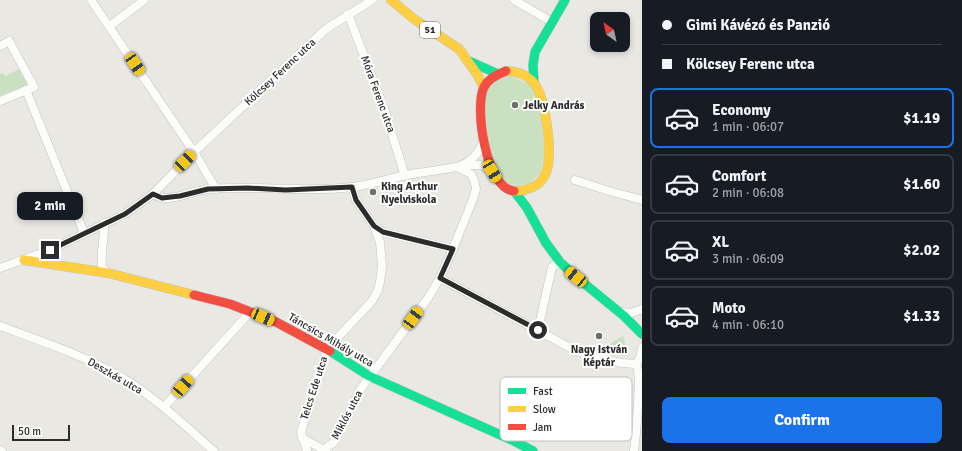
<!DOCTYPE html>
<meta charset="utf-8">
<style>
:root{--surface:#171b24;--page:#242831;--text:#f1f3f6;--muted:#9ea1a6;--line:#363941;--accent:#1a73e8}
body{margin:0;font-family:Signika,sans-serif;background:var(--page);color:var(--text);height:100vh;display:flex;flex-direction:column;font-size:15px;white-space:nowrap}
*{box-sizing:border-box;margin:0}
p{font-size:13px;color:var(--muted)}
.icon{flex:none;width:22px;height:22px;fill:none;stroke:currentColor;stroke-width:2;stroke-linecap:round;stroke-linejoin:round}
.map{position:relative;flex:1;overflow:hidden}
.side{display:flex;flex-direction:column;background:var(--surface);width:320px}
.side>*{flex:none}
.hud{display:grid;align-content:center;height:88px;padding:0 20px;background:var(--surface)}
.needle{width:26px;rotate:326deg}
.controls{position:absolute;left:590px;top:12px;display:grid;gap:8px}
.controls a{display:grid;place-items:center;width:40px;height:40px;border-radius:8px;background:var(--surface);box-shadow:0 2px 6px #0003;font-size:20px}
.scale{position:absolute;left:12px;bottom:10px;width:58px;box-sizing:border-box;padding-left:4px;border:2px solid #2c2c2c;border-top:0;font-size:11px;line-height:14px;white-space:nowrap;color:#2c2c2c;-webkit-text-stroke:3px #fff;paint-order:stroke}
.end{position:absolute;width:18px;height:18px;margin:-9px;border:5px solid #2c2c2c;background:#fff;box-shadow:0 0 0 2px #fff}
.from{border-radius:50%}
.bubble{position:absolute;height:28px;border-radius:8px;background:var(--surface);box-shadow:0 2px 6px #0003;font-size:13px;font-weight:700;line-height:28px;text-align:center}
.car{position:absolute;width:12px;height:24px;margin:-12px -6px;border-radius:5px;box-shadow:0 0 3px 1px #0007;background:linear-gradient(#f5c518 24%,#345 0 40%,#f5c518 0 76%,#345 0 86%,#f5c518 0)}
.hud b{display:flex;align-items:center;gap:14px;height:38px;font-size:15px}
.hud b+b{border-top:1px solid var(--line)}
.hud i{width:10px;height:10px;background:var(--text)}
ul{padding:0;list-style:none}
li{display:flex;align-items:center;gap:12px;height:60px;margin:0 8px 6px;padding:0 12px;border:2px solid var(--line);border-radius:8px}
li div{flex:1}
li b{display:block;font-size:15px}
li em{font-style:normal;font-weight:700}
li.current{border-color:var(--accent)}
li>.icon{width:36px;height:36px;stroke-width:1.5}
.action{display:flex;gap:8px;margin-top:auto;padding:8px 20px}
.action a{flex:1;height:46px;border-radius:8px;background:var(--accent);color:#fff;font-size:16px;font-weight:700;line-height:46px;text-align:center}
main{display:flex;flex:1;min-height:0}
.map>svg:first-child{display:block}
.green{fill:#c9e1c0}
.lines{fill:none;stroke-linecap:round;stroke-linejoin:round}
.street-casing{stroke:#c4c3c3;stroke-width:9}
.fast-casing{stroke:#c4c3c3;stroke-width:10}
.slow-casing{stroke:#c4c3c3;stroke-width:10}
.jam-casing{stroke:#c4c3c3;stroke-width:10}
.street{stroke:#fcfcfb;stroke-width:8}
.fast{stroke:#16e098;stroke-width:9}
.slow{stroke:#ffcf43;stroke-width:9}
.jam{stroke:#f24e42;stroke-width:9}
.route{stroke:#2c2c2c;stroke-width:5}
.poi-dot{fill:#6e6e6c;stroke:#fff;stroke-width:1.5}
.labels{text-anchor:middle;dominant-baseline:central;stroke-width:4;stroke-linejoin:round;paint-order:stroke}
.shield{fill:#fff;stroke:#6b6b6b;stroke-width:1}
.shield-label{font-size:10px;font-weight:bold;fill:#2c2c2c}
.street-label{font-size:11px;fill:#2c2c2c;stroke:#fff}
.poi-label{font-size:11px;font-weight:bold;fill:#2c2c2c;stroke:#fff;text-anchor:start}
.key{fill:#fff;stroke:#c0c0c0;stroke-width:1}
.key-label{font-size:11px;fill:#2c2c2c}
</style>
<main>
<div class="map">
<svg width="642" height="451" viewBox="0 0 642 451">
<rect width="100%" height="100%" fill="#e9e8e3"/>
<g class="green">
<path d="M 21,68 L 29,84 L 0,96 L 0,74 L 3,73 L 6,76 Z"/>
<path d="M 508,75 L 531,85 L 541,118 L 544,151 L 541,172 L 530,183 L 517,186 L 509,184 L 500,178 L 490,157 L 484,97 L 493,82 Z"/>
<path d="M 623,336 L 628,354 L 601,349 Z"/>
</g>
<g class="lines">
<defs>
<g id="street">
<path d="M 91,0 L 194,152 L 216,189"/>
<path d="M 514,0 L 552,22"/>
<path d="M 348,14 L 384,108 L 405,176"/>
<path d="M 110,26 L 144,0"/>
<path d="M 0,46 L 9,41 L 34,87 L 0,101"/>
<path d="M 26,90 L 84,233"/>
<path d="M 463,165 L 481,165 L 492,171"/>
<path d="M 575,180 L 609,191 L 642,200"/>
<path d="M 352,187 L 356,200 L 374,226 L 383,232 L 453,249"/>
<path d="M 153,194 C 169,205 191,190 209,189 C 257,185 305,193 352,187 C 371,185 388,179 406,175 C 423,172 440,170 457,167 C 469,163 480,154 483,141"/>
<path d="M 104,223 C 105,238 100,253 102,267 L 108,273"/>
<path d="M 0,268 L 50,250 L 125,214 L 153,194 L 194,152 L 326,29 L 372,0"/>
<path d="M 440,278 L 576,351 L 621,363 L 636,364"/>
<path d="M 620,312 L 631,313 L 642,309"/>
<path d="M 0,326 C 41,341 83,355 121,377 C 155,397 184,425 214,451"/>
<path d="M 538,330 L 552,267 L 561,262"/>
<path d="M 636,364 L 640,358 L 642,348"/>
<path d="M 164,407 L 251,311"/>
<path d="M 302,438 L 326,451"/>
<path d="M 0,450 L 2,451"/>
<path d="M 307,451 L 301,432 L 327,349 L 372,301 L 378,290 L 380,282 L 382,266 L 380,242 L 374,226"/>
<path d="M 322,451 L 334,442 L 360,390 L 428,298 L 440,278 L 453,249 L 473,199 L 476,189 L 474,180 L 471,174 L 457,167"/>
<path d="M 634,451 C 636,437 642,371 636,364"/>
</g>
<g id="fast">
<path d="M 469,61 L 498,74"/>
<path d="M 534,83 L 533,65 L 535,52 L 565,0"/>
<path d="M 515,192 L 527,208 L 546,243 L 560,262 L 575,276 L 624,316 L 642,334"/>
<path d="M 330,351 L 369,376 L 514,441 L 533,451"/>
</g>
<g id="slow">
<path d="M 391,0 L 414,19 L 459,49 L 477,74 L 484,88"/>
<path d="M 506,71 C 516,71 527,75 534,83 C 546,98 554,158 545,175 C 539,187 526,191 514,191"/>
<path d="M 24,260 L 108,273 L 194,295"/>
</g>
<g id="jam">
<path d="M 506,71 C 498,74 488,79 484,87 C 474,107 486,189 514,191"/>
<path d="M 194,295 L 230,304 L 276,322 L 330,351"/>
</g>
</defs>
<use href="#street" class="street-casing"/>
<use href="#fast" class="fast-casing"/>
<use href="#slow" class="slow-casing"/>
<use href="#jam" class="jam-casing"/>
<use href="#street" class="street"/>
<use href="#fast" class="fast"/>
<use href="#slow" class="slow"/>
<use href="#jam" class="jam"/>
</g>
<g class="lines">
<path class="route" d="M 50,250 L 125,214 L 153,194 L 162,198 L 180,196 L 208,189 L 248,188 L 286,190 L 352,187 L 356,200 L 374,226 L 383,232 L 453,249 L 440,278 L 538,330"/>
</g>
<g class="poi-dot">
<circle cx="515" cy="105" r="4"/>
<circle cx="373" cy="192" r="4"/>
<circle cx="599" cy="336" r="4"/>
</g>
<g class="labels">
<rect class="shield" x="420" y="22" width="20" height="16" rx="3"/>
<g class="shield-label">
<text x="430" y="30">51</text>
</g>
<g class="street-label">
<text transform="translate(280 72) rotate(-43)">Kölcsey Ferenc utca</text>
<text transform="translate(378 94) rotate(70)">Móra Ferenc utca</text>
<text transform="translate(331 340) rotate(30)">Táncsics Mihály utca</text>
<text transform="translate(115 376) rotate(30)">Deszkás utca</text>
<text transform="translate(314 388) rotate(-72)">Telcs Ede utca</text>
<text transform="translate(347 415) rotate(-62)">Miklós utca</text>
</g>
<g class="poi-label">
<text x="523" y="105">Jelky András</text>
<text x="381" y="186">King Arthur<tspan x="381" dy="13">Nyelviskola</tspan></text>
<text x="599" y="349" text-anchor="middle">Nagy István<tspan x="599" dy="13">Képtár</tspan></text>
</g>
</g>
<rect x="500" y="377" width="132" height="64" rx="6" class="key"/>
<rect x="508" y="388" width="18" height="6" fill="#16e098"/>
<rect x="508" y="406" width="18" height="6" fill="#ffcf43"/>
<rect x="508" y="424" width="18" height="6" fill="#f24e42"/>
<g class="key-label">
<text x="533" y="395">Fast</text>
<text x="533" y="413">Slow</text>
<text x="533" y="431">Jam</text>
</g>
</svg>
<div class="controls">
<a><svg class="needle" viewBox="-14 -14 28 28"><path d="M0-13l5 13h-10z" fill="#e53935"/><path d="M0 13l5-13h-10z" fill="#9ea1a6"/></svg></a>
</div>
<div class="scale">50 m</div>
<i class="end from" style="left:538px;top:330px"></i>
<i class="end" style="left:50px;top:250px"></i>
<div class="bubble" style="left:17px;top:192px;width:66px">2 min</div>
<i class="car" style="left:135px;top:64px;rotate:146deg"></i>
<i class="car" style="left:185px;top:161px;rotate:45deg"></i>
<i class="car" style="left:492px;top:171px;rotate:149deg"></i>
<i class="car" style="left:576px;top:277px;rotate:309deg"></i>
<i class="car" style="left:263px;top:317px;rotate:113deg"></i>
<i class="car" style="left:413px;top:318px;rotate:36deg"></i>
<i class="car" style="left:183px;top:386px;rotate:42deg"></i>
</div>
<section class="side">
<div class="hud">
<b><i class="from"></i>Gimi Kávézó és Panzió</b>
<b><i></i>Kölcsey Ferenc utca</b>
</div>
<ul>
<li class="current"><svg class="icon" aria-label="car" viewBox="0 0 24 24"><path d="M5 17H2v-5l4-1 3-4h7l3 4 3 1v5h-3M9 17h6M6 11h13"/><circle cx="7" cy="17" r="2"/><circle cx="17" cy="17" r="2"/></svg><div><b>Economy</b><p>1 min · 06:07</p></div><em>$1.19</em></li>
<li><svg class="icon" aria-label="car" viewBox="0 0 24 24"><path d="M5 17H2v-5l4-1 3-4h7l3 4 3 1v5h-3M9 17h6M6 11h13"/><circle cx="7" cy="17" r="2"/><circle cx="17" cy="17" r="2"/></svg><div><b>Comfort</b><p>2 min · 06:08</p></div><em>$1.60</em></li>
<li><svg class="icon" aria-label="car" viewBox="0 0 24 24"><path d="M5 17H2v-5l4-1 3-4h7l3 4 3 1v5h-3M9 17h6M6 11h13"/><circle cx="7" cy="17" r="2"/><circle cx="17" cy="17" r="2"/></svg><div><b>XL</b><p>3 min · 06:09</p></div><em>$2.02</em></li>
<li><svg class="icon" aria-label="car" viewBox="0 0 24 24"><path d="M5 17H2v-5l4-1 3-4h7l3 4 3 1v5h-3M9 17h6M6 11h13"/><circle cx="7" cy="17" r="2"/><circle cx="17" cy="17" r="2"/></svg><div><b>Moto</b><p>4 min · 06:10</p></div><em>$1.33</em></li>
</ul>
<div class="action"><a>Confirm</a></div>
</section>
</main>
